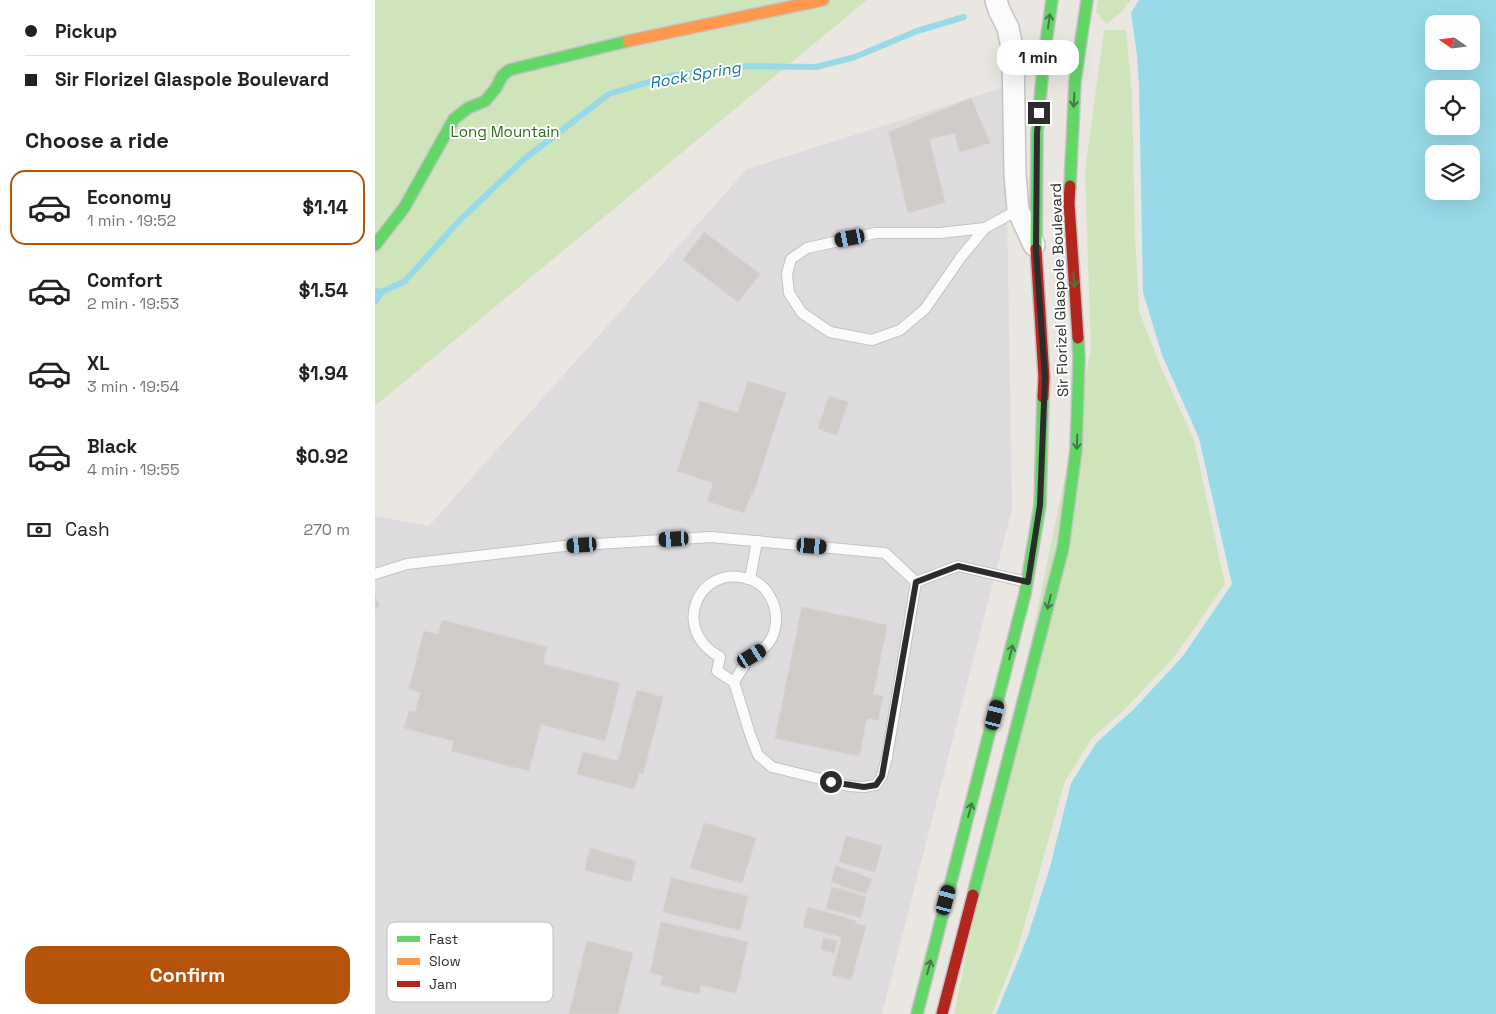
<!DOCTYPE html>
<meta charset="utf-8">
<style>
:root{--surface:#fff;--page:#f2f2f2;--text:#222;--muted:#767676;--line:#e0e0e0;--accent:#b45309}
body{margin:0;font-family:"Space Grotesk",sans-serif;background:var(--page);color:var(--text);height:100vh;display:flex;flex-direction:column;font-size:19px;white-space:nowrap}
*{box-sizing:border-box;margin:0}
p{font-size:16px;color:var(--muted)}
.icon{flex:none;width:28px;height:28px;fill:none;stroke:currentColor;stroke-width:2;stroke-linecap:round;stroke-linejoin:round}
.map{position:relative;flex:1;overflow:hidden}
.panel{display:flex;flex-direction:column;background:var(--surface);width:375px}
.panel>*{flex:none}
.hud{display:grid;align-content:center;height:110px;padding:0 25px;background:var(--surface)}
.needle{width:32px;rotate:284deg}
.buttons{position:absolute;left:1050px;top:15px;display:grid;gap:10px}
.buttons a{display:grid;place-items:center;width:55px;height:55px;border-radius:10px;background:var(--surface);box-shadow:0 5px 20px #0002;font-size:25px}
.end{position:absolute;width:22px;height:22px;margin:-11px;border:6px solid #2c2c2c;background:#fff;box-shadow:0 0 0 2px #fff}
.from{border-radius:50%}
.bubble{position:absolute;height:35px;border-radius:15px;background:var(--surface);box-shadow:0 5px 20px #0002;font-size:16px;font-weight:800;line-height:35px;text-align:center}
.car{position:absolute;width:15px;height:30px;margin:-15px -8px;border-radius:6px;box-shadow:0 0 4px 1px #0007;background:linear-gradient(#222 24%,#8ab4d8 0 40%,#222 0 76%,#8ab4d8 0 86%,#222 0)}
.hud b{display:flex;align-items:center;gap:18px;height:48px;font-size:19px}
.hud b+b{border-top:1px solid var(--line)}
.hud i{width:12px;height:12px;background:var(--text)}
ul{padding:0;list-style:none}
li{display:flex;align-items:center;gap:15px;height:75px;margin:0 10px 8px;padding:0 15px;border:2px solid transparent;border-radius:15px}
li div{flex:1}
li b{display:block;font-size:19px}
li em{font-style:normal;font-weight:800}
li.current{border-color:var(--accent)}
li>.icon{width:45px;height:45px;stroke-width:1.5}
h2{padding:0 25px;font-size:22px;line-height:60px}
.pay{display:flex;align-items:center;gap:12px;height:55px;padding:0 25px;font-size:19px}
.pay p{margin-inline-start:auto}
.action{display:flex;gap:10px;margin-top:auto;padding:10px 25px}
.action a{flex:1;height:58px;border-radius:15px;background:var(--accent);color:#fff;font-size:20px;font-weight:800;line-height:58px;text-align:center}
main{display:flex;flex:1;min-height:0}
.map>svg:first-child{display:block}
.industrial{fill:#dddbdd}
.green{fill:#d0e4bc}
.water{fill:#98dae8;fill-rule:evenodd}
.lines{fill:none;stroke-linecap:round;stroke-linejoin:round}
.stream{stroke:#98dae8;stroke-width:6}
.building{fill:#cfccc9;stroke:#d5d2ce}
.lane-casing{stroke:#c3c3c3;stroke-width:12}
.street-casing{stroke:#c3c3c3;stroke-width:24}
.fast-casing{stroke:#c3c3c3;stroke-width:14}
.slow-casing{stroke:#c3c3c3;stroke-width:14}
.jam-casing{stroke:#c3c3c3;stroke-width:14}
.lane{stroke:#fcfbfb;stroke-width:10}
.street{stroke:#fcfbfb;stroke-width:21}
.fast{stroke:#63d668;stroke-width:11}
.slow{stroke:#ff974d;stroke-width:11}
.jam{stroke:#b3261e;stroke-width:11}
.oneway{stroke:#457847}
.route{stroke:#2c2c2c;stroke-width:6}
.labels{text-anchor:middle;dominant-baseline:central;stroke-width:4;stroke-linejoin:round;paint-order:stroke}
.park-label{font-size:15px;fill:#32681d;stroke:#fff}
.street-label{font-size:15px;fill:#2c2c2c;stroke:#fff}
.water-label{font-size:16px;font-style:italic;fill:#11769a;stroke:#fff}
.key{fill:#fff;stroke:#c0c0c0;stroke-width:1}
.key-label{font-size:14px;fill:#2c2c2c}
</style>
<main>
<section class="panel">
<div class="hud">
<b><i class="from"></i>Pickup</b>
<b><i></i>Sir Florizel Glaspole Boulevard</b>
</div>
<h2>Choose a ride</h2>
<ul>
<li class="current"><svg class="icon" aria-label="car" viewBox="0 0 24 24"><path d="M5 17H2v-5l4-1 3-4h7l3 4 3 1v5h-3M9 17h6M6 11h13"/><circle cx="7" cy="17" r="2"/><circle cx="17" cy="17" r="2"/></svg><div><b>Economy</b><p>1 min · 19:52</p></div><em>$1.14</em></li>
<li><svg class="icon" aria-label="car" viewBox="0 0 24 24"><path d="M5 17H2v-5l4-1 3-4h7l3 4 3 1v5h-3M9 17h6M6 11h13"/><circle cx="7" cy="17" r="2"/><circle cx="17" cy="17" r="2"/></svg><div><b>Comfort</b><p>2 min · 19:53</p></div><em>$1.54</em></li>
<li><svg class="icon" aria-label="car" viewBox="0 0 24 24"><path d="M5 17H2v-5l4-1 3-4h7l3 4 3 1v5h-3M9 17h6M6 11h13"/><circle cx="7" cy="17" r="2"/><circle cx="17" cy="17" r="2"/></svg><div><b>XL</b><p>3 min · 19:54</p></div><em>$1.94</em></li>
<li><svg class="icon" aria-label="car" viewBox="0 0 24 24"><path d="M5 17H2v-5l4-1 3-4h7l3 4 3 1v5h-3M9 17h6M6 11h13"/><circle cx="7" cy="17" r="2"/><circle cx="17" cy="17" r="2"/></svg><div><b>Black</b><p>4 min · 19:55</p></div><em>$0.92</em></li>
</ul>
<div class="pay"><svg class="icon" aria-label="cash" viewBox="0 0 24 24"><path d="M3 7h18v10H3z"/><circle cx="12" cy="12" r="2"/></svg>Cash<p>270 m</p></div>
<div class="action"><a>Confirm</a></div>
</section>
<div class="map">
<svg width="1121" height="1014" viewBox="0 0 1121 1014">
<rect width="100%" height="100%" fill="#eae6e2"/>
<path class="industrial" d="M 630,87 L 637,509 L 507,1014 L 0,1014 L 0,516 L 54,526 L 372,169 Z"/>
<g class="green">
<path d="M 0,0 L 492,0 L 0,406 Z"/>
<path d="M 723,0 L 756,0 L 746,12 L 732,24 L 721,12 Z"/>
<path d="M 729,30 L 751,30 L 757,95 L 760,235 L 764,311 L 787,370 L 819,440 L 850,584 L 800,656 L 749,710 L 717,738 L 690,781 L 642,951 L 617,1014 L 579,1014 L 716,350 L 710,171 Z"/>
</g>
<path class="water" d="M 764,0 L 1121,0 L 1121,1014 L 621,1014 L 653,936 L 675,867 L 696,783 L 722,742 L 758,710 L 808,656 L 857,584 L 824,438 L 787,355 L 768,292 L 764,84 L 762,55 L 756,13 ZM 1059,24 L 1096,24 L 1096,61 L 1059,61 ZM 1059,89 L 1096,89 L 1096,126 L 1059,126 ZM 1059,154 L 1096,154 L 1096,191 L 1059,191 Z"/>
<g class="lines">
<g class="stream">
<path d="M 0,291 L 7,292 L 30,281 L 84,221 L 148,160 L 234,94 L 293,76 L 373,66 L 441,67 L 480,57 L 542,31 L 589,17"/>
<path d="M 0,302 L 7,292"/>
</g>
</g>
<g class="building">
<path d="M 596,98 L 615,143 L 584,152 L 580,133 L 554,139 L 570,202 L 533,213 L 514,132 Z"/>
<path d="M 329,232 L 385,274 L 363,302 L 308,260 Z"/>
<path d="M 373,381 L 411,393 L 378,494 L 376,494 L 369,513 L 332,501 L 338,483 L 302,471 L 325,401 L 363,413 Z"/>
<path d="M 454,396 L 473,402 L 462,435 L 443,429 Z"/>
<path d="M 0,597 L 5,606 L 0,609 Z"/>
<path d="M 427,607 L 512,625 L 498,694 L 508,696 L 503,720 L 492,718 L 484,756 L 400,738 Z"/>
<path d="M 67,620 L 172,647 L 168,664 L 245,683 L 230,741 L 166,724 L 154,771 L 76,751 L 79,741 L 29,728 L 34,711 L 40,712 L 46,692 L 34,689 L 49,631 L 63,635 Z"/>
<path d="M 262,690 L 288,697 L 268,774 L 264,773 L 259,789 L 202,774 L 208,752 L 243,761 Z"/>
<path d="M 329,823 L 381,838 L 367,883 L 315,868 Z"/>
<path d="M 471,836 L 507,846 L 500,872 L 464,862 Z"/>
<path d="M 215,848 L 261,861 L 256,882 L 210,870 Z"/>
<path d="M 461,866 L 497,879 L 491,894 L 456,882 Z"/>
<path d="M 296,878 L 373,896 L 365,930 L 288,912 Z"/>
<path d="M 457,887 L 491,897 L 486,918 L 451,908 Z"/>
<path d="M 433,907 L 481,921 L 480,924 L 491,926 L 476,980 L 457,975 L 467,937 L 428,927 Z"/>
<path d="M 286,922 L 373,942 L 361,993 L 326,985 L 324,994 L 286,985 L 288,976 L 275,973 Z"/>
<path d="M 448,938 L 462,941 L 459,953 L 446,950 Z"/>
<path d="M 212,941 L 258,953 L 243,1014 L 194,1014 Z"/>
</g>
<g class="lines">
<defs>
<g id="lane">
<path d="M 610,228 L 565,233 L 501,233 L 432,248 L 416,259 L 412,274 L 414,293 L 427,313 L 455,332 L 497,340 L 525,330 L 550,309 L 586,257 L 610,228 L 643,210"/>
<path d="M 0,574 L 32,564 L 189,546 L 336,537 L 510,553 L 541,582 L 583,566 L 652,582"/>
<path d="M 375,579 L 382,541"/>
<path d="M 359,682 C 364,674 370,663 376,656 C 379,654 383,653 386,650 C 392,646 397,639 399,632 C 403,619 401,606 394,595 C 389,586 380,580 370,578 C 323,566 295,630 345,657 L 342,671 L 359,682 L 375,734 L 383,755 L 397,767 L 474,786 L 489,787 L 501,785 L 507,776 L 512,757 L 541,582"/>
</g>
<path id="street" d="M 621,0 L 624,10 L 633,28 L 638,52 L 640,174 L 643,210 L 659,245"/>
<g id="fast">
<path d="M 695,186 L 700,81 L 712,0"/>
<path d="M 0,245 L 29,208 L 79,119 L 93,108 L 110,101 L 121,88 L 127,76 L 134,70 L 253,41"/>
<path d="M 661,249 L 662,132 L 669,57 L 677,0"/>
<path d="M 598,895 L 688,548 L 701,450 L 704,359 L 703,338"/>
<path d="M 542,1014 L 650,594 L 665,505 L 668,397"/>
</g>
<path id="slow" d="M 253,41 L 448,0"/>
<g id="jam">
<path d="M 695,186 L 694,203 L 703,338"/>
<path d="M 661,249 L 669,377 L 668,397"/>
<path d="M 567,1014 L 598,895"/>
</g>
</defs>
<use href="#lane" class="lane-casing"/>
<use href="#street" class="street-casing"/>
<use href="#fast" class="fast-casing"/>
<use href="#slow" class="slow-casing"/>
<use href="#jam" class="jam-casing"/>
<use href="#lane" class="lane"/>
<use href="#street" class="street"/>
<use href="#fast" class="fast"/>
<use href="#slow" class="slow"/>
<use href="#jam" class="jam"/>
</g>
<defs><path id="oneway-shaft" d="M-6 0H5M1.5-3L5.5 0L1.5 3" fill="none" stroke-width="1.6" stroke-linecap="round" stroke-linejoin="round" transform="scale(1.25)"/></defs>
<g class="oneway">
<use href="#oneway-shaft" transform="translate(674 21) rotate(-82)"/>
<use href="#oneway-shaft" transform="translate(699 100) rotate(93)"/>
<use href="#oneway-shaft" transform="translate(699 280) rotate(86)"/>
<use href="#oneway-shaft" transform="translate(702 442) rotate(92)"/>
<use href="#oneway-shaft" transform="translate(674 602) rotate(104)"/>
<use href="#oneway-shaft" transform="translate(636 652) rotate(-76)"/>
<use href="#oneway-shaft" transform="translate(595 810) rotate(-75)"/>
<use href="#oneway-shaft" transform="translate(554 967) rotate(-75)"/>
</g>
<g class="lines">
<path class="route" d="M 456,782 L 489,787 L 501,785 L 507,776 L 541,582 L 583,566 L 653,582 L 665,505 L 670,377 L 661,250 L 662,132 L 664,113"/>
</g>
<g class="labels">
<g class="park-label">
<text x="130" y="131">Long Mountain</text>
</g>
<g class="street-label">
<text transform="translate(684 290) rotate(-92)">Sir Florizel Glaspole Boulevard</text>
</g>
<g class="water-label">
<text transform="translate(320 75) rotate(-10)">Rock Spring</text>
</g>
</g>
<rect x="12" y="922" width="166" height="80" rx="8" class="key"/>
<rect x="22" y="936" width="23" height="6" fill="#63d668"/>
<rect x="22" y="958" width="23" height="7" fill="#ff974d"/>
<rect x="22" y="981" width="23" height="6" fill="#b3261e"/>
<g class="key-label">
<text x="54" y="944">Fast</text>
<text x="54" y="966">Slow</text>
<text x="54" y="989">Jam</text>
</g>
</svg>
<div class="buttons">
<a><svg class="needle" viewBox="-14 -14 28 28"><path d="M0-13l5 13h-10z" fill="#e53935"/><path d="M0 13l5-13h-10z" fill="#767676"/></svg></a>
<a><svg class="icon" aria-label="locate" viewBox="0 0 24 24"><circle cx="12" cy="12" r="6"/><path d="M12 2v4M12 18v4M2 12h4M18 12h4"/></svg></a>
<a><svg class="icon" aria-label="layers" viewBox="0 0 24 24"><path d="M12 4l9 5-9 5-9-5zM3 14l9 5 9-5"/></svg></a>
</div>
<i class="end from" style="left:456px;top:782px"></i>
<i class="end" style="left:664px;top:113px"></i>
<div class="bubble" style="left:622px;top:40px;width:82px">1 min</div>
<i class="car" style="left:475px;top:238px;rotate:259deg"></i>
<i class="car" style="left:299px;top:539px;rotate:267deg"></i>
<i class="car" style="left:207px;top:545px;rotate:266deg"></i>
<i class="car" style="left:437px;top:546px;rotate:95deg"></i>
<i class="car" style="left:377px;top:656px;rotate:59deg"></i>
<i class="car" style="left:620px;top:715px;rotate:14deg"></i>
<i class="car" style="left:571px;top:900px;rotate:15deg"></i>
</div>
</main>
